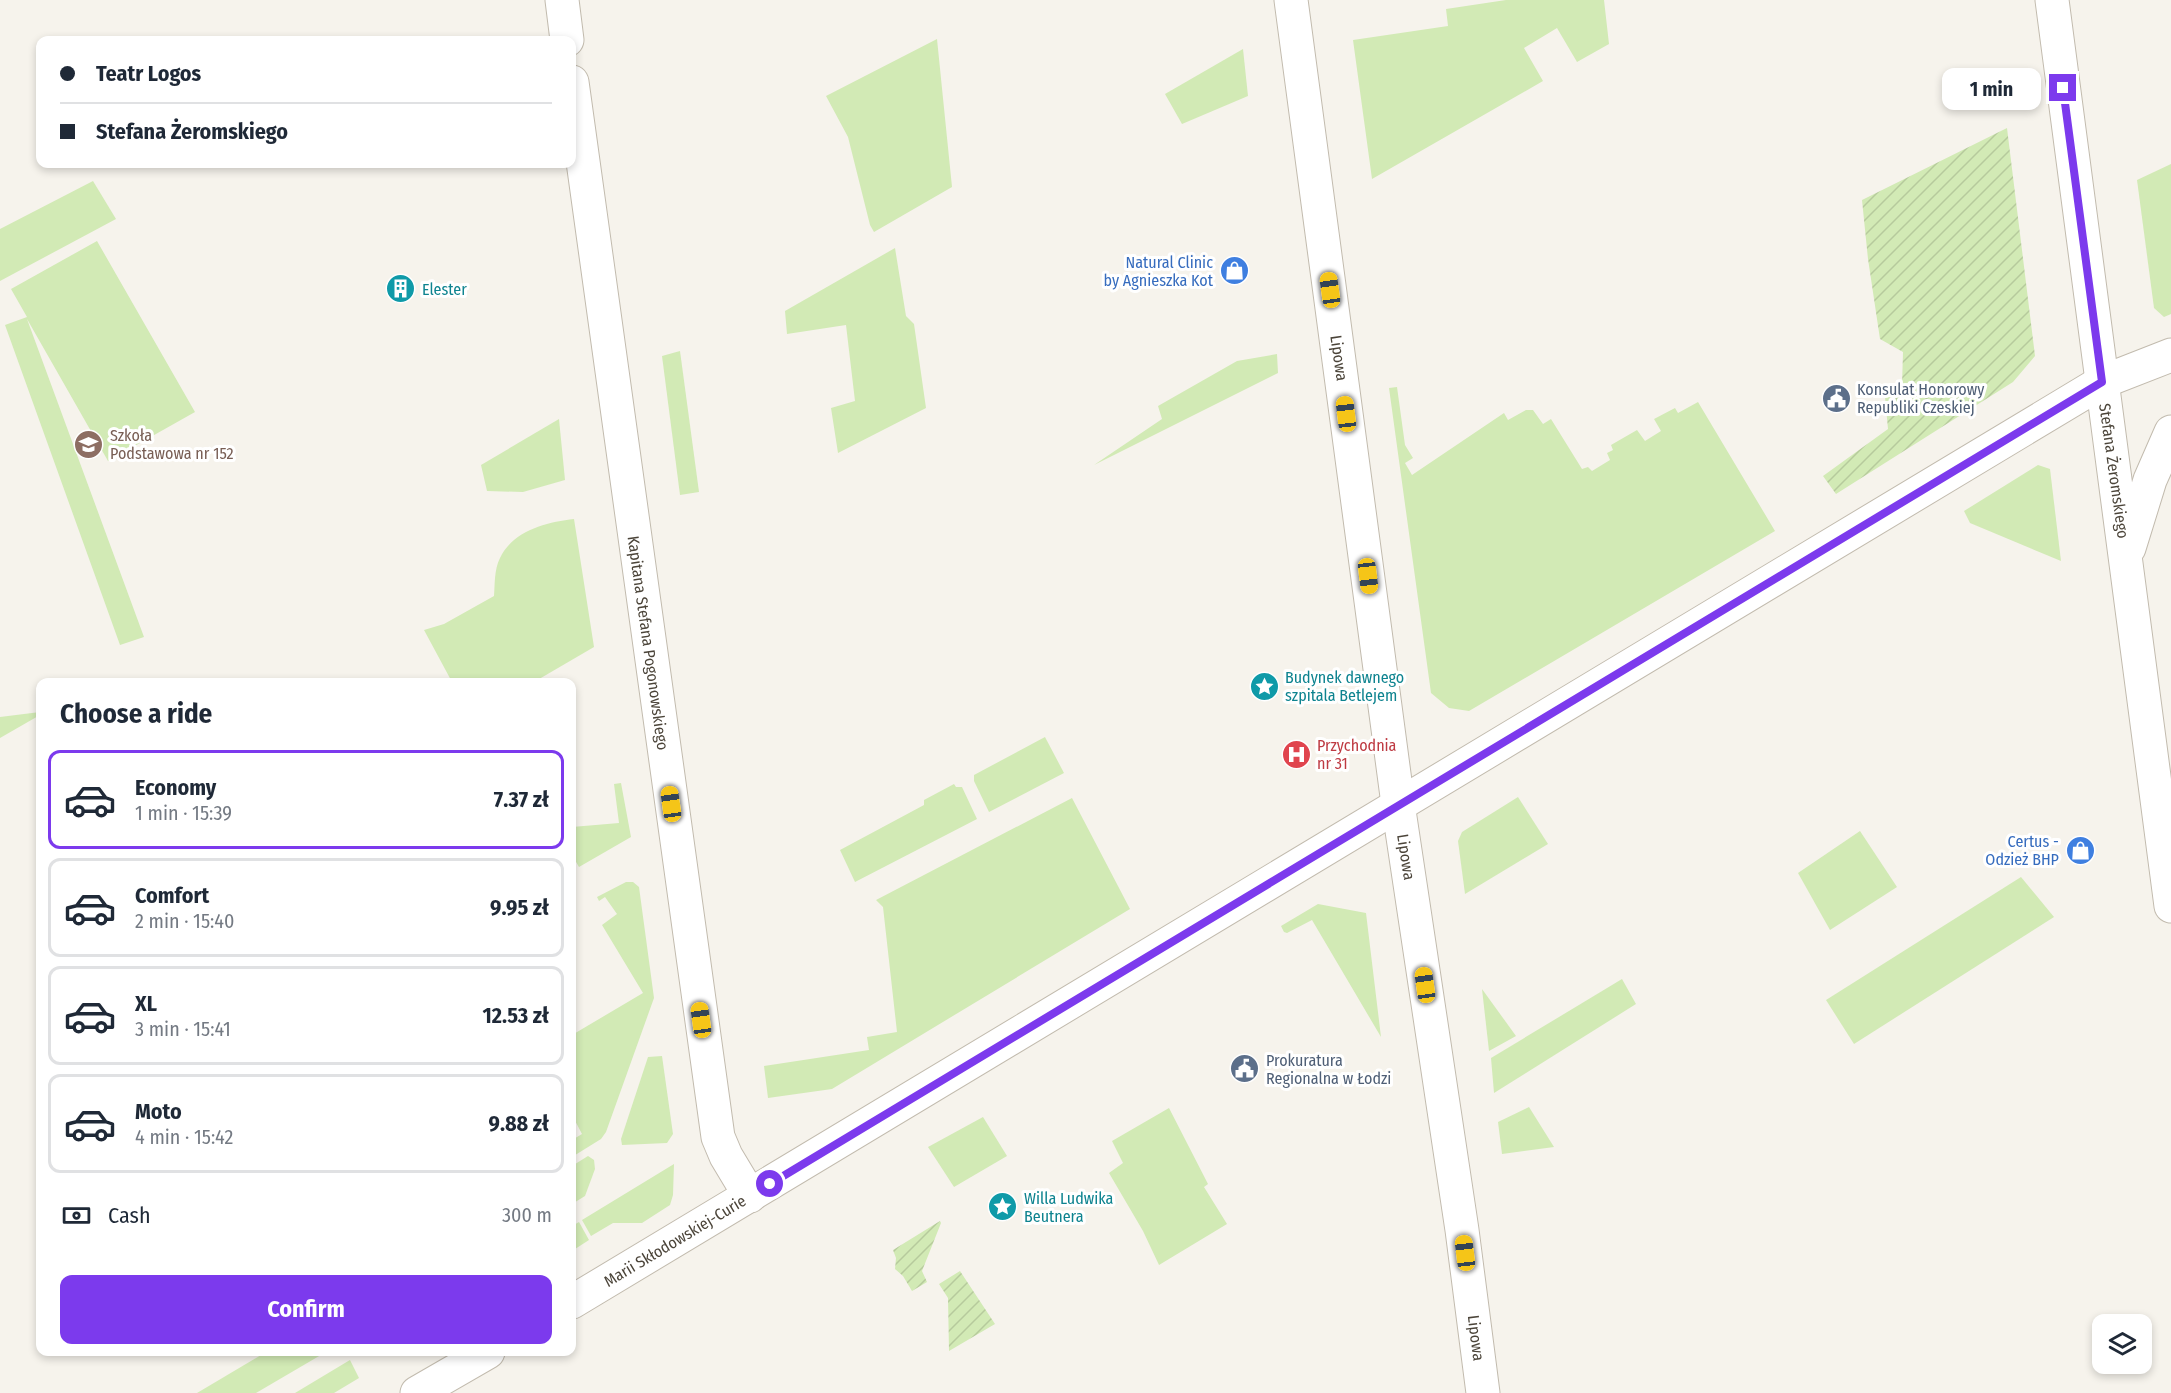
<!DOCTYPE html>
<meta charset="utf-8">
<style>
:root{--surface:#fff;--page:#f2f2f3;--text:#1f2937;--muted:#747a83;--line:#e0e1e3;--accent:#7c3aed}
body{margin:0;font-family:"Fira Sans Condensed",sans-serif;background:var(--page);color:var(--text);height:100vh;display:flex;flex-direction:column;font-size:22px;white-space:nowrap}
*{box-sizing:border-box;margin:0}
p{font-size:20px;color:var(--muted)}
.icon{flex:none;width:33px;height:33px;fill:none;stroke:currentColor;stroke-width:2;stroke-linecap:round;stroke-linejoin:round}
.map{position:relative;flex:1;overflow:hidden}
.side{position:absolute;left:36px;top:678px;width:540px;height:678px;display:flex;flex-direction:column;background:var(--surface);border-radius:12px;box-shadow:0 3px 9px #0003}
.side>*{flex:none}
.guide{position:absolute;left:36px;top:36px;width:540px;height:132px;border-radius:12px;box-shadow:0 3px 9px #0003;display:grid;align-content:center;height:132px;padding:0 24px;background:var(--surface)}
.buttons{position:absolute;left:2092px;top:1314px;display:grid;gap:12px}
.buttons a{display:grid;place-items:center;width:60px;height:60px;border-radius:12px;background:var(--surface);box-shadow:0 3px 9px #0003;font-size:30px}
.end{position:absolute;width:27px;height:27px;margin:-14px;border:8px solid #7c3aed;background:#fff;box-shadow:0 0 0 3px #fff}
.from{border-radius:50%}
.bubble{position:absolute;height:42px;border-radius:12px;background:var(--surface);box-shadow:0 3px 9px #0003;font-size:20px;font-weight:700;line-height:42px;text-align:center}
.car{position:absolute;width:18px;height:36px;margin:-18px -9px;border-radius:8px;box-shadow:0 0 4px 2px #0007;background:linear-gradient(#f5c518 24%,#345 0 40%,#f5c518 0 76%,#345 0 86%,#f5c518 0)}
.guide b{display:flex;align-items:center;gap:21px;height:57px;font-size:22px}
.guide b+b{border-top:2px solid var(--line)}
.guide i{width:15px;height:15px;background:var(--text)}
ul{padding:0;list-style:none}
li{display:flex;align-items:center;gap:18px;height:99px;margin:0 12px 9px;padding:0 12px;border:3px solid var(--line);border-radius:12px}
li div{flex:1}
li b{display:block;font-size:22px}
li em{font-style:normal;font-weight:700}
li.selected{border-color:var(--accent)}
li>.icon{width:54px;height:54px;stroke-width:1.5}
h2{padding:0 24px;font-size:27px;line-height:72px}
.pay{display:flex;align-items:center;gap:15px;height:66px;padding:0 24px;font-size:22px}
.pay p{margin-inline-start:auto}
.button{display:flex;gap:12px;margin-top:auto;padding:12px 24px}
.button a{flex:1;height:69px;border-radius:12px;background:var(--accent);color:#fff;font-size:24px;font-weight:700;line-height:69px;text-align:center}
.map>svg:first-child{display:block}
.green{fill:#d2eab5}
.garden{fill:url(#garden-furrows)}
.lines{fill:none;stroke-linecap:round;stroke-linejoin:round}
.minor-casing{stroke:#c2bbae;stroke-width:35}
.tertiary-casing{stroke:#c2bbae;stroke-width:35}
.minor{stroke:#fff;stroke-width:33}
.tertiary{stroke:#fff;stroke-width:33}
.route{stroke:#7c3aed;stroke-width:8}
.labels{text-anchor:middle;dominant-baseline:central;stroke-width:6;stroke-linejoin:round;paint-order:stroke}
.shop-label{font-size:16px;fill:#366cbe;stroke:#fff;text-anchor:end}
.culture-label{font-size:16px;fill:#0d838f;stroke:#fff;text-anchor:start}
.street-label{font-size:16px;fill:#4b4439;stroke:#fff}
.service-label{font-size:16px;fill:#4e5e75;stroke:#fff;text-anchor:start}
.education-label{font-size:16px;fill:#785e54;stroke:#fff;text-anchor:start}
.health-label{font-size:16px;fill:#be3a42;stroke:#fff;text-anchor:start}
</style>
<div class="map">
<svg width="2171" height="1393" viewBox="0 0 2171 1393">
<defs>
<pattern id="garden-furrows" width="10" height="10" patternUnits="userSpaceOnUse" patternTransform="scale(1.5)"><rect width="10" height="10" fill="#d2eab5"/><path d="M-1 1l2-2M0 10L10 0M9 11l2-2" fill="none" stroke="#b6ca9c"/></pattern>
</defs>
<rect width="100%" height="100%" fill="#f6f3ec"/>
<g class="green">
<path d="M 1506,0 L 1604,0 L 1609,44 L 1577,62 L 1557,28 L 1524,48 L 1543,81 L 1372,179 L 1353,40 L 1448,26 L 1446,9 Z"/>
<path d="M 937,39 L 952,187 L 874,232 L 870,225 L 848,137 L 826,96 Z"/>
<path d="M 1243,49 L 1248,96 L 1182,124 L 1165,94 Z"/>
<path d="M 2171,164 L 2171,314 L 2164,317 L 2154,308 L 2137,180 Z"/>
<path d="M 93,181 L 116,219 L 0,281 L 0,229 Z"/>
<path d="M 97,241 L 195,412 L 108,461 L 27,319 L 144,637 L 120,645 L 5,325 L 27,317 L 11,289 Z"/>
<path d="M 895,248 L 906,316 L 914,324 L 926,408 L 838,453 L 831,408 L 855,401 L 846,325 L 787,334 L 785,311 Z"/>
<path d="M 680,351 L 699,492 L 680,495 L 662,356 Z"/>
<path d="M 1277,354 L 1278,373 L 1094,465 L 1162,419 L 1158,406 L 1237,361 Z"/>
<path d="M 1397,387 L 1405,445 L 1413,458 L 1405,463 L 1412,475 L 1504,413 L 1508,420 L 1526,410 L 1533,410 L 1543,424 L 1551,419 L 1582,469 L 1588,467 L 1592,471 L 1610,460 L 1607,453 L 1613,450 L 1611,445 L 1637,430 L 1645,441 L 1661,431 L 1654,419 L 1675,408 L 1678,413 L 1698,402 L 1775,531 L 1469,711 L 1449,708 L 1431,693 L 1389,388 Z"/>
<path d="M 559,419 L 565,480 L 523,492 L 487,491 L 481,465 Z"/>
<path d="M 2038,465 L 2050,469 L 2061,561 L 1970,523 L 1964,511 Z"/>
<path d="M 574,519 L 594,647 L 534,682 L 452,682 L 424,630 L 444,624 L 494,596 C 495,584 494,570 500,558 C 513,531 546,522 574,519 Z"/>
<path d="M 40,712 L 40,715 L 0,738 L 0,717 Z"/>
<path d="M 1045,737 L 1064,773 L 989,812 L 974,781 L 974,775 Z"/>
<path d="M 621,783 L 631,837 L 579,867 L 572,855 L 572,827 L 619,823 L 614,784 Z"/>
<path d="M 954,784 L 956,787 L 962,787 L 977,819 L 855,882 L 840,850 L 924,805 L 924,800 Z"/>
<path d="M 1518,797 L 1548,844 L 1465,894 L 1458,841 L 1462,832 Z"/>
<path d="M 1072,798 L 1130,909 L 832,1089 L 768,1098 L 764,1066 L 869,1050 L 867,1037 L 897,1032 L 883,907 L 876,900 Z"/>
<path d="M 1860,831 L 1897,887 L 1830,930 L 1798,873 Z"/>
<path d="M 2021,877 L 2054,917 L 1854,1044 L 1826,1000 Z"/>
<path d="M 626,882 L 633,882 L 639,887 L 654,998 L 606,1132 L 601,1139 L 572,1157 L 572,1140 L 582,1134 L 572,1115 L 572,1035 L 643,993 L 602,925 L 617,914 L 605,897 L 599,901 L 597,897 Z"/>
<path d="M 1318,904 L 1366,913 L 1381,1037 L 1312,920 L 1287,933 L 1284,932 L 1281,926 Z"/>
<path d="M 1622,979 L 1636,1004 L 1494,1093 L 1491,1058 Z"/>
<path d="M 1482,989 L 1516,1036 L 1489,1051 Z"/>
<path d="M 662,1056 L 673,1134 L 667,1143 L 622,1145 L 621,1139 L 648,1057 Z"/>
<path d="M 1529,1107 L 1554,1147 L 1502,1154 L 1498,1122 Z"/>
<path d="M 1169,1108 L 1208,1184 L 1204,1187 L 1227,1224 L 1159,1265 L 1143,1231 L 1109,1173 L 1123,1163 L 1112,1141 Z"/>
<path d="M 983,1117 L 1007,1156 L 954,1187 L 928,1147 Z"/>
<path d="M 588,1156 L 594,1160 L 595,1169 L 585,1196 L 572,1204 L 572,1166 Z"/>
<path d="M 674,1164 L 673,1195 L 670,1205 L 642,1223 L 613,1223 L 591,1236 L 582,1220 Z"/>
<path d="M 579,1222 L 589,1240 L 572,1251 L 572,1226 Z"/>
<path d="M 266,1352 L 326,1352 L 256,1393 L 197,1393 Z"/>
<path d="M 350,1360 L 359,1378 L 334,1393 L 295,1393 Z"/>
</g>
<g class="garden">
<path d="M 2007,128 L 2035,356 L 2013,382 L 1836,494 L 1823,476 L 1888,429 L 1885,397 L 1902,385 L 1903,352 L 1880,339 L 1868,259 L 1862,200 Z"/>
<path d="M 940,1221 L 941,1223 L 922,1271 L 927,1282 L 912,1291 L 903,1276 L 895,1269 L 896,1258 L 893,1250 Z"/>
<path d="M 960,1271 L 995,1324 L 949,1351 L 948,1298 L 939,1284 Z"/>
</g>
<g class="lines">
<defs>
<g id="minor">
<path d="M 562,0 L 567,40"/>
<path d="M 1291,0 L 1398,804 L 1462,1230 L 1483,1393"/>
<path d="M 572,82 L 718,1137 L 726,1156 L 750,1196"/>
</g>
<g id="tertiary">
<path d="M 2052,0 L 2171,906"/>
<path d="M 2129,548 L 2150,480 L 2171,432"/>
<path d="M 572,1302 L 2102,382 L 2171,355"/>
<path d="M 417,1393 L 488,1352"/>
</g>
</defs>
<use href="#minor" class="minor-casing"/>
<use href="#tertiary" class="tertiary-casing"/>
<use href="#minor" class="minor"/>
<use href="#tertiary" class="tertiary"/>
</g>
<g class="lines">
<path class="route" d="M 770,1184 L 2102,382 L 2063,88"/>
</g>
<defs>
<symbol id="shop-disc" viewBox="-11 -11 22 22"><circle r="9.5" fill="#3f7fe0" stroke="#fff"/><path d="M-5-2.5h2.3a2.7 3.5 0 0 1 5.4 0H5L5.5 6h-11ZM-1.5-2.5h3a1.5 2.3 0 0 0-3 0Z" fill="#fff"/></symbol>
<symbol id="building-disc" viewBox="-11 -11 22 22"><circle r="9.5" fill="#0f9aa8" stroke="#fff"/><path d="M-4-6H4V6H1V3H-1V6H-4ZM-2.5-4.3h1.7v1.8h-1.7ZM.8-4.3h1.7v1.8H.8ZM-2.5-1h1.7V.8h-1.7ZM.8-1h1.7V.8H.8Z" fill="#fff"/></symbol>
<symbol id="civic-disc" viewBox="-11 -11 22 22"><circle r="9.5" fill="#5c6f8a" stroke="#fff"/><path d="M-.6-6.5H3V-4.5H.6V-3L4-1V1h2V6H-6V1h2V-1L-.6-3ZM-1.2 2.5V6h2.4V2.5Z" fill="#fff"/></symbol>
<symbol id="school-disc" viewBox="-11 -11 22 22"><circle r="9.5" fill="#8d6e63" stroke="#fff"/><path d="M0-5L7-2L0 1L-7-2ZM-4 1L0 2.5L4 1V4Q0 6-4 4Z" fill="#fff"/></symbol>
<symbol id="sight-disc" viewBox="-11 -11 22 22"><circle r="9.5" fill="#0f9aa8" stroke="#fff"/><path d="M0-6L1.8-2.2L6-1.7L2.9 1.2L3.7 5.4L0 3.3L-3.7 5.4L-2.9 1.2L-6-1.7L-1.8-2.2Z" fill="#fff"/></symbol>
<symbol id="hospital-disc" viewBox="-11 -11 22 22"><circle r="9.5" fill="#e0444e" stroke="#fff"/><path d="M-5-5h3v3.5h4V-5h3V5h-3V1.5h-4V5h-3Z" fill="#fff"/></symbol>
</defs>
<g fill-rule="evenodd">
<use href="#shop-disc" x="1218" y="254" width="33" height="33"/>
<use href="#building-disc" x="384" y="272" width="33" height="33"/>
<use href="#civic-disc" x="1820" y="382" width="33" height="33"/>
<use href="#school-disc" x="72" y="428" width="33" height="33"/>
<use href="#sight-disc" x="1248" y="670" width="33" height="33"/>
<use href="#hospital-disc" x="1280" y="738" width="33" height="33"/>
<use href="#shop-disc" x="2064" y="834" width="33" height="33"/>
<use href="#civic-disc" x="1228" y="1052" width="33" height="33"/>
<use href="#sight-disc" x="986" y="1190" width="33" height="33"/>
</g>
<g class="labels">
<g class="shop-label">
<text x="1213" y="262">Natural Clinic<tspan x="1213" dy="18">by Agnieszka Kot</tspan></text>
<text x="2059" y="841">Certus -<tspan x="2059" dy="18">Odzież BHP</tspan></text>
</g>
<g class="culture-label">
<text x="422" y="289">Elester</text>
<text x="1285" y="677">Budynek dawnego<tspan x="1285" dy="18">szpitala Betlejem</tspan></text>
<text x="1024" y="1198">Willa Ludwika<tspan x="1024" dy="18">Beutnera</tspan></text>
</g>
<g class="street-label">
<text transform="translate(1339 358) rotate(82)">Lipowa</text>
<text transform="translate(2114 471) rotate(82)">Stefana Żeromskiego</text>
<text transform="translate(648 643) rotate(82)">Kapitana Stefana Pogonowskiego</text>
<text transform="translate(1406 857) rotate(81)">Lipowa</text>
<text transform="translate(675 1241) rotate(-31)">Marii Skłodowskiej-Curie</text>
<text transform="translate(1476 1338) rotate(83)">Lipowa</text>
</g>
<g class="service-label">
<text x="1857" y="389">Konsulat Honorowy<tspan x="1857" dy="18">Republiki Czeskiej</tspan></text>
<text x="1266" y="1060">Prokuratura<tspan x="1266" dy="18">Regionalna w Łodzi</tspan></text>
</g>
<g class="education-label">
<text x="110" y="435">Szkoła<tspan x="110" dy="18">Podstawowa nr 152</tspan></text>
</g>
<g class="health-label">
<text x="1317" y="745">Przychodnia<tspan x="1317" dy="18">nr 31</tspan></text>
</g>
</g>
</svg>
<div class="buttons">
<a><svg class="icon" aria-label="layers" viewBox="0 0 24 24"><path d="M12 4l9 5-9 5-9-5zM3 14l9 5 9-5"/></svg></a>
</div>
<i class="end from" style="left:770px;top:1184px"></i>
<i class="end" style="left:2063px;top:88px"></i>
<div class="bubble" style="left:1942px;top:68px;width:99px">1 min</div>
<i class="car" style="left:1330px;top:290px;rotate:352deg"></i>
<i class="car" style="left:1346px;top:414px;rotate:353deg"></i>
<i class="car" style="left:1368px;top:576px;rotate:173deg"></i>
<i class="car" style="left:671px;top:804px;rotate:352deg"></i>
<i class="car" style="left:1425px;top:985px;rotate:352deg"></i>
<i class="car" style="left:701px;top:1020px;rotate:352deg"></i>
<i class="car" style="left:1465px;top:1253px;rotate:353deg"></i>
<div class="guide">
<b><i class="from"></i>Teatr Logos</b>
<b><i></i>Stefana Żeromskiego</b>
</div>
<section class="side">
<h2>Choose a ride</h2>
<ul>
<li class="selected"><svg class="icon" aria-label="car" viewBox="0 0 24 24"><path d="M5 17H2v-5l4-1 3-4h7l3 4 3 1v5h-3M9 17h6M6 11h13"/><circle cx="7" cy="17" r="2"/><circle cx="17" cy="17" r="2"/></svg><div><b>Economy</b><p>1 min · 15:39</p></div><em>7.37 zł</em></li>
<li><svg class="icon" aria-label="car" viewBox="0 0 24 24"><path d="M5 17H2v-5l4-1 3-4h7l3 4 3 1v5h-3M9 17h6M6 11h13"/><circle cx="7" cy="17" r="2"/><circle cx="17" cy="17" r="2"/></svg><div><b>Comfort</b><p>2 min · 15:40</p></div><em>9.95 zł</em></li>
<li><svg class="icon" aria-label="car" viewBox="0 0 24 24"><path d="M5 17H2v-5l4-1 3-4h7l3 4 3 1v5h-3M9 17h6M6 11h13"/><circle cx="7" cy="17" r="2"/><circle cx="17" cy="17" r="2"/></svg><div><b>XL</b><p>3 min · 15:41</p></div><em>12.53 zł</em></li>
<li><svg class="icon" aria-label="car" viewBox="0 0 24 24"><path d="M5 17H2v-5l4-1 3-4h7l3 4 3 1v5h-3M9 17h6M6 11h13"/><circle cx="7" cy="17" r="2"/><circle cx="17" cy="17" r="2"/></svg><div><b>Moto</b><p>4 min · 15:42</p></div><em>9.88 zł</em></li>
</ul>
<div class="pay"><svg class="icon" aria-label="cash" viewBox="0 0 24 24"><path d="M3 7h18v10H3z"/><circle cx="12" cy="12" r="2"/></svg>Cash<p>300 m</p></div>
<div class="button"><a>Confirm</a></div>
</section>
</div>
